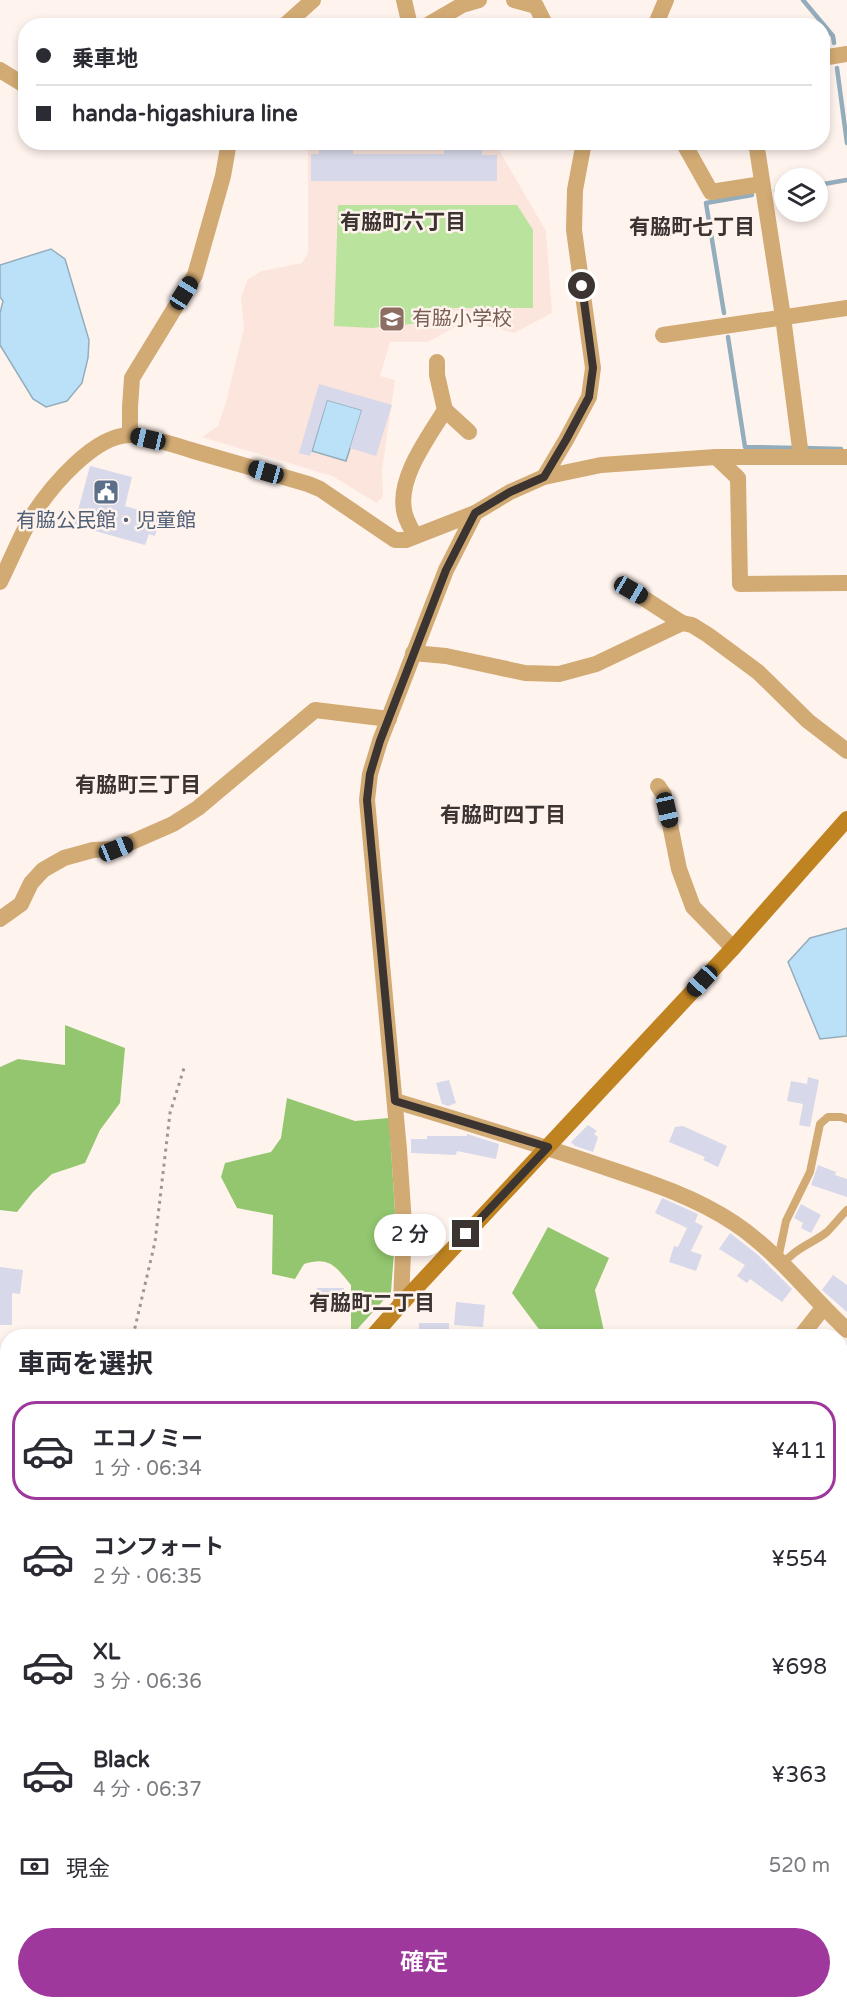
<!DOCTYPE html>
<html lang="ja">
<meta charset="utf-8">
<style>
:root{--surface:#fff;--page:#f2f2f3;--text:#2b2b33;--muted:#7c7c81;--line:#e1e1e2;--accent:#9f389c}
body{margin:0;font-family:"Varela Round","Noto Sans JP",sans-serif;background:var(--page);color:var(--text);height:100vh;display:flex;flex-direction:column;font-size:22px;white-space:nowrap}
*{box-sizing:border-box;margin:0}
p{font-size:20px;color:var(--muted)}
.icon{flex:none;width:33px;height:33px;fill:none;stroke:currentColor;stroke-width:2;stroke-linecap:round;stroke-linejoin:round}
.map{position:relative;flex:1;overflow:hidden}
.side{position:absolute;left:0px;top:1329px;width:848px;height:680px;display:flex;flex-direction:column;background:var(--surface);border-radius:24px 24px 0 0;box-shadow:0 3px 9px #0003}
.side>*{flex:none}
.guide{position:absolute;left:18px;top:18px;width:812px;height:132px;border-radius:24px;box-shadow:0 3px 9px #0003;display:grid;align-content:center;height:132px;padding:0 18px;background:var(--surface)}
.tools{position:absolute;left:774px;top:168px;display:grid;gap:12px}
.tools a{display:grid;place-items:center;width:54px;height:54px;border-radius:50%;background:var(--surface);box-shadow:0 3px 9px #0003;font-size:30px}
.end{position:absolute;width:27px;height:27px;margin:-14px;border:8px solid #3b3431;background:#fff;box-shadow:0 0 0 3px #fff}
.from{border-radius:50%}
.bubble{position:absolute;height:42px;border-radius:21px;background:var(--surface);box-shadow:0 3px 9px #0003;font-size:20px;font-weight:600;line-height:42px;text-align:center}
.car{position:absolute;width:18px;height:36px;margin:-18px -9px;border-radius:8px;box-shadow:0 0 4px 2px #0007;background:linear-gradient(#222 24%,#8ab4d8 0 40%,#222 0 76%,#8ab4d8 0 86%,#222 0)}
.guide b{display:flex;align-items:center;gap:21px;height:57px;font-size:22px}
.guide b+b{border-top:2px solid var(--line)}
.guide i{width:15px;height:15px;background:var(--text)}
ul{padding:0;list-style:none}
li{display:flex;align-items:center;gap:18px;height:99px;margin:0 12px 9px;padding:0 6px;border:3px solid transparent;border-radius:24px}
li div{flex:1}
li b{display:block;font-size:22px}
li em{font-style:normal;font-weight:600}
li.active{border-color:var(--accent)}
li>.icon{width:54px;height:54px;stroke-width:1.5}
h2{padding:0 18px;font-size:27px;line-height:72px}
.pay{display:flex;align-items:center;gap:15px;height:66px;padding:0 18px;font-size:22px}
.pay p{margin-inline-start:auto}
.button{display:flex;gap:12px;margin-top:auto;padding:12px 18px}
.button a{flex:1;height:69px;border-radius:36px;background:var(--accent);color:#fff;font-size:24px;font-weight:600;line-height:69px;text-align:center}
.map>svg:first-child{display:block}
.built{fill:#fce5dc}
.green{fill:#bae39e}
.forest{fill:#93c66e}
.water{fill:#bae1f8;stroke:#94adbc;stroke-width:1.5}
.lines{fill:none;stroke-linecap:round;stroke-linejoin:round}
.stream{stroke:#94adbc;stroke-width:4.5}
.building{fill:#d7d8e9}
.path{stroke:#9f9692;stroke-width:3;stroke-dasharray:3 4.5;stroke-linecap:butt}
.service{stroke:#d2aa74;stroke-width:8}
.minor{stroke:#d2aa74;stroke-width:16}
.tertiary{stroke:#d2aa74;stroke-width:16}
.secondary{stroke:#bf8321;stroke-width:16}
.primary{stroke:#9b6f31;stroke-width:16}
.route{stroke:#3b3431;stroke-width:8}
.labels{text-anchor:middle;dominant-baseline:central;stroke-width:5;stroke-linejoin:round;paint-order:stroke}
.education-label{font-size:20px;fill:#785e54;stroke:#fff3ee;text-anchor:start}
.service-label{font-size:20px;fill:#4e5e75;stroke:#fff3ee}
.neighbourhood-label{font-size:21px;font-weight:bold;fill:#3b3431;stroke:#fff3ee}
</style>
<div class="map">
<svg width="847" height="2008" viewBox="0 0 847 2008">
<rect width="100%" height="100%" fill="#fff3ee"/>
<path class="built" d="M 308,143 L 495,143 L 546,231 L 552,313 L 514,333 L 484,325 L 459,325 L 428,342 L 390,342 L 380,376 L 395,380 L 382,470 L 383,496 L 377,503 L 332,476 L 202,437 L 218,426 L 226,402 L 244,328 L 241,298 L 248,279 L 262,271 L 302,263 L 308,253 Z"/>
<g class="green">
<path d="M 338,205 L 517,205 L 533,230 L 533,308 L 454,308 L 430,322 L 372,328 L 334,326 Z"/>
<path d="M 183,2001 L 271,2001 L 252,2008 L 186,2008 Z"/>
<path d="M 635,2001 L 743,2001 L 741,2008 L 621,2008 Z"/>
</g>
<g class="forest">
<path d="M 65,1025 L 125,1048 L 120,1103 L 100,1130 L 85,1163 L 52,1174 L 33,1192 L 17,1212 L 0,1210 L 0,1067 L 18,1059 L 65,1065 Z"/>
<path d="M 287,1098 L 355,1121 L 389,1118 L 396,1226 L 391,1292 L 351,1336 L 351,1285 C 336,1267 330,1256 304,1264 L 295,1279 L 272,1274 L 273,1215 L 237,1208 L 221,1177 L 225,1163 L 271,1152 L 281,1138 Z"/>
<path d="M 548,1227 L 609,1258 L 595,1290 L 605,1336 L 544,1336 L 512,1293 Z"/>
</g>
<g class="water">
<path d="M 51,249 L 65,259 L 89,340 L 88,358 L 82,383 L 67,401 L 46,407 L 33,399 L 0,345 L 0,313 L 3,301 L 0,297 L 0,265 Z"/>
<path d="M 327,400 L 362,410 L 346,461 L 312,451 Z"/>
<path d="M 847,928 L 847,1036 L 820,1039 L 788,962 L 810,938 Z"/>
</g>
<g class="lines">
<g class="stream">
<path d="M 803,0 L 833,36 L 834,43"/>
<path d="M 837,68 L 847,143"/>
<path d="M 818,185 L 847,180"/>
<path d="M 776,191 L 784,190"/>
<path d="M 724,313 L 706,203 L 752,195"/>
<path d="M 728,337 L 745,447 L 796,448"/>
<path d="M 804,448 L 841,449"/>
</g>
</g>
<g class="building">
<path d="M 319,142 L 353,142 L 353,154 L 444,154 L 444,142 L 482,142 L 482,155 L 497,155 L 497,181 L 311,181 L 311,154 L 319,154 Z"/>
<path d="M 319,384 L 392,405 L 376,456 L 350,448 L 362,410 L 327,400 L 310,456 L 299,453 Z"/>
<path d="M 90,466 L 132,477 L 125,506 L 160,516 L 155,536 L 149,534 L 145,545 L 74,525 Z"/>
<path d="M 808,1077 L 819,1080 L 810,1127 L 799,1125 L 803,1104 L 787,1101 L 791,1081 L 807,1084 Z"/>
<path d="M 449,1080 L 456,1103 L 448,1106 L 442,1104 L 436,1083 Z"/>
<path d="M 588,1125 L 597,1131 L 594,1134 L 598,1137 L 593,1152 L 575,1146 L 571,1142 Z"/>
<path d="M 683,1126 L 727,1146 L 718,1167 L 703,1160 L 705,1157 L 669,1142 L 675,1127 Z"/>
<path d="M 467,1134 L 499,1144 L 496,1159 L 457,1151 L 456,1155 L 411,1153 L 411,1139 L 427,1139 L 427,1136 L 467,1136 Z"/>
<path d="M 818,1165 L 836,1172 L 835,1175 L 847,1179 L 847,1197 L 811,1185 Z"/>
<path d="M 662,1198 L 698,1214 L 695,1222 L 703,1226 L 691,1251 L 702,1255 L 696,1271 L 669,1262 L 674,1246 L 678,1247 L 687,1228 L 655,1213 Z"/>
<path d="M 801,1204 L 821,1215 L 811,1233 L 801,1228 L 803,1223 L 794,1218 Z"/>
<path d="M 730,1233 L 758,1255 L 792,1289 L 782,1302 L 750,1279 L 747,1283 L 737,1276 L 745,1265 L 719,1249 Z"/>
<path d="M 0,1267 L 23,1270 L 20,1294 L 12,1293 L 12,1325 L 0,1325 Z"/>
<path d="M 833,1275 L 847,1285 L 847,1312 L 822,1290 Z"/>
<path d="M 317,1288 L 344,1288 L 345,1306 L 318,1306 Z"/>
<path d="M 456,1302 L 485,1305 L 483,1327 L 454,1325 Z"/>
<rect x="419" y="1323" width="30" height="13"/>
</g>
<g class="lines">
<g class="path">
<path d="M 133,1336 L 155,1242 L 170,1113 L 185,1065"/>
<path d="M 840,1541 L 847,1537"/>
<path d="M 840,1736 L 841,1728"/>
<path d="M 827,2008 L 828,2001"/>
</g>
<g class="service">
<path d="M 778,1259 L 786,1221 L 810,1172 L 820,1124 L 828,1117 L 841,1117 L 847,1119"/>
<path d="M 783,1264 C 794,1249 813,1243 827,1232 C 834,1225 840,1217 847,1210"/>
<path d="M 428,2008 L 432,2001"/>
</g>
<g class="minor">
<path d="M 404,0 L 410,26"/>
<path d="M 514,0 L 536,6 L 546,26"/>
<path d="M 284,26 L 313,0"/>
<path d="M 426,26 L 462,5 L 479,0"/>
<path d="M 655,26 L 666,0"/>
<path d="M 822,58 L 847,54"/>
<path d="M 0,70 L 26,86"/>
<path d="M 683,142 L 711,192 L 762,184"/>
<path d="M 756,142 L 783,317 L 801,456"/>
<path d="M 663,335 L 847,308"/>
<path d="M 445,410 L 469,432"/>
<path d="M 130,435 L 130,407 L 132,378 L 195,275 L 223,176 L 229,142"/>
<path d="M 716,457 L 738,478 L 740,584 L 847,583"/>
<path d="M 544,477 L 566,440 L 589,397 L 593,368 L 574,230 L 575,190 L 584,142"/>
<path d="M 415,536 C 411,528 405,519 404,510 C 398,477 428,438 445,410 L 437,375 L 437,362"/>
<path d="M 0,582 C 11,560 20,537 32,516 C 50,488 95,433 132,435 C 152,437 174,445 194,451 C 232,462 270,473 308,484 L 320,489 L 395,540 L 406,540 L 475,513 L 510,492 L 544,477 L 601,465 L 716,457 L 847,457"/>
<path d="M 631,590 L 682,623"/>
<path d="M 413,653 L 446,656 L 525,673 L 559,674 L 596,664 L 682,623 L 692,625 L 708,635 L 758,672 L 808,721 L 847,751"/>
<path d="M 658,786 L 664,795 L 679,869 L 693,907 L 733,948"/>
<path d="M 0,919 L 21,904 L 31,883 L 43,870 L 64,858 L 93,850 L 116,849 L 173,824 L 198,808 L 315,710 L 389,719"/>
<path d="M 395,1101 C 465,1122 535,1143 604,1167 C 649,1182 695,1197 734,1223 C 778,1252 809,1295 847,1330"/>
<path d="M 401,1304 L 404,1224 L 399,1150 L 367,800 L 370,774 L 380,741 L 446,570 L 475,513"/>
<path d="M 801,1336 L 823,1308"/>
<path d="M 0,1384 L 8,1383"/>
<path d="M 840,1565 L 847,1576"/>
<path d="M 840,1636 L 847,1637"/>
<path d="M 840,1713 L 847,1715"/>
<path d="M 840,1820 L 847,1822"/>
<path d="M 0,1848 L 8,1857"/>
<path d="M 840,1899 L 847,1900"/>
<path d="M 840,1983 L 847,1985"/>
<path d="M 749,2008 L 750,2001"/>
</g>
<path class="tertiary" d="M 840,1767 L 847,1768"/>
<g class="secondary">
<path d="M 373,1336 L 401,1304 L 733,948 L 847,819"/>
<path d="M 0,1947 L 8,1912"/>
</g>
<g class="primary">
<path d="M 0,1489 L 8,1497"/>
<path d="M 0,1519 L 8,1527"/>
<path d="M 468,2001 L 475,2008"/>
<path d="M 498,2001 L 505,2008"/>
</g>
</g>
<g class="lines">
<path class="route" d="M 466,1234 L 548,1147 L 395,1101 L 367,800 L 370,774 L 380,741 L 446,570 L 475,513 L 510,492 L 544,477 L 566,440 L 589,397 L 593,368 L 582,286"/>
</g>
<defs>
<symbol id="school-square" viewBox="-11 -11 22 22"><rect x="-9" y="-9" width="18" height="18" rx="4" fill="#8d6e63" stroke="#fff3ee"/><path d="M0-5L7-2L0 1L-7-2ZM-4 1L0 2.5L4 1V4Q0 6-4 4Z" fill="#fff"/></symbol>
<symbol id="civic-square" viewBox="-11 -11 22 22"><rect x="-9" y="-9" width="18" height="18" rx="4" fill="#5c6f8a" stroke="#fff3ee"/><path d="M-.6-6.5H3V-4.5H.6V-3L4-1V1h2V6H-6V1h2V-1L-.6-3ZM-1.2 2.5V6h2.4V2.5Z" fill="#fff"/></symbol>
</defs>
<g fill-rule="evenodd">
<use href="#school-square" x="377" y="304" width="30" height="30"/>
<use href="#civic-square" x="91" y="477" width="30" height="30"/>
</g>
<g class="labels">
<g class="education-label">
<text x="412" y="319">有脇小学校</text>
</g>
<g class="service-label">
<text x="106" y="521">有脇公民館・児童館</text>
</g>
<g class="neighbourhood-label">
<text x="403" y="222">有脇町六丁目</text>
<text x="692" y="227">有脇町七丁目</text>
<text x="138" y="785">有脇町三丁目</text>
<text x="503" y="815">有脇町四丁目</text>
<text x="372" y="1303">有脇町二丁目</text>
</g>
</g>
</svg>
<div class="tools">
<a><svg class="icon" aria-label="layers" viewBox="0 0 24 24"><path d="M12 4l9 5-9 5-9-5zM3 14l9 5 9-5"/></svg></a>
</div>
<i class="end from" style="left:582px;top:286px"></i>
<i class="end" style="left:466px;top:1234px"></i>
<div class="bubble" style="left:374px;top:1214px;width:72px">2 分</div>
<i class="car" style="left:184px;top:293px;rotate:32deg"></i>
<i class="car" style="left:148px;top:439px;rotate:283deg"></i>
<i class="car" style="left:266px;top:472px;rotate:286deg"></i>
<i class="car" style="left:631px;top:590px;rotate:120deg"></i>
<i class="car" style="left:667px;top:810px;rotate:167deg"></i>
<i class="car" style="left:116px;top:849px;rotate:68deg"></i>
<i class="car" style="left:702px;top:981px;rotate:223deg"></i>
<div class="guide">
<b><i class="from"></i>乗車地</b>
<b><i></i>handa-higashiura line</b>
</div>
<section class="side">
<h2>車両を選択</h2>
<ul>
<li class="active"><svg class="icon" aria-label="car" viewBox="0 0 24 24"><path d="M5 17H2v-5l4-1 3-4h7l3 4 3 1v5h-3M9 17h6M6 11h13"/><circle cx="7" cy="17" r="2"/><circle cx="17" cy="17" r="2"/></svg><div><b>エコノミー</b><p>1 分 · 06:34</p></div><em>¥411</em></li>
<li><svg class="icon" aria-label="car" viewBox="0 0 24 24"><path d="M5 17H2v-5l4-1 3-4h7l3 4 3 1v5h-3M9 17h6M6 11h13"/><circle cx="7" cy="17" r="2"/><circle cx="17" cy="17" r="2"/></svg><div><b>コンフォート</b><p>2 分 · 06:35</p></div><em>¥554</em></li>
<li><svg class="icon" aria-label="car" viewBox="0 0 24 24"><path d="M5 17H2v-5l4-1 3-4h7l3 4 3 1v5h-3M9 17h6M6 11h13"/><circle cx="7" cy="17" r="2"/><circle cx="17" cy="17" r="2"/></svg><div><b>XL</b><p>3 分 · 06:36</p></div><em>¥698</em></li>
<li><svg class="icon" aria-label="car" viewBox="0 0 24 24"><path d="M5 17H2v-5l4-1 3-4h7l3 4 3 1v5h-3M9 17h6M6 11h13"/><circle cx="7" cy="17" r="2"/><circle cx="17" cy="17" r="2"/></svg><div><b>Black</b><p>4 分 · 06:37</p></div><em>¥363</em></li>
</ul>
<div class="pay"><svg class="icon" aria-label="cash" viewBox="0 0 24 24"><path d="M3 7h18v10H3z"/><circle cx="12" cy="12" r="2"/></svg>現金<p>520 m</p></div>
<div class="button"><a>確定</a></div>
</section>
</div>
